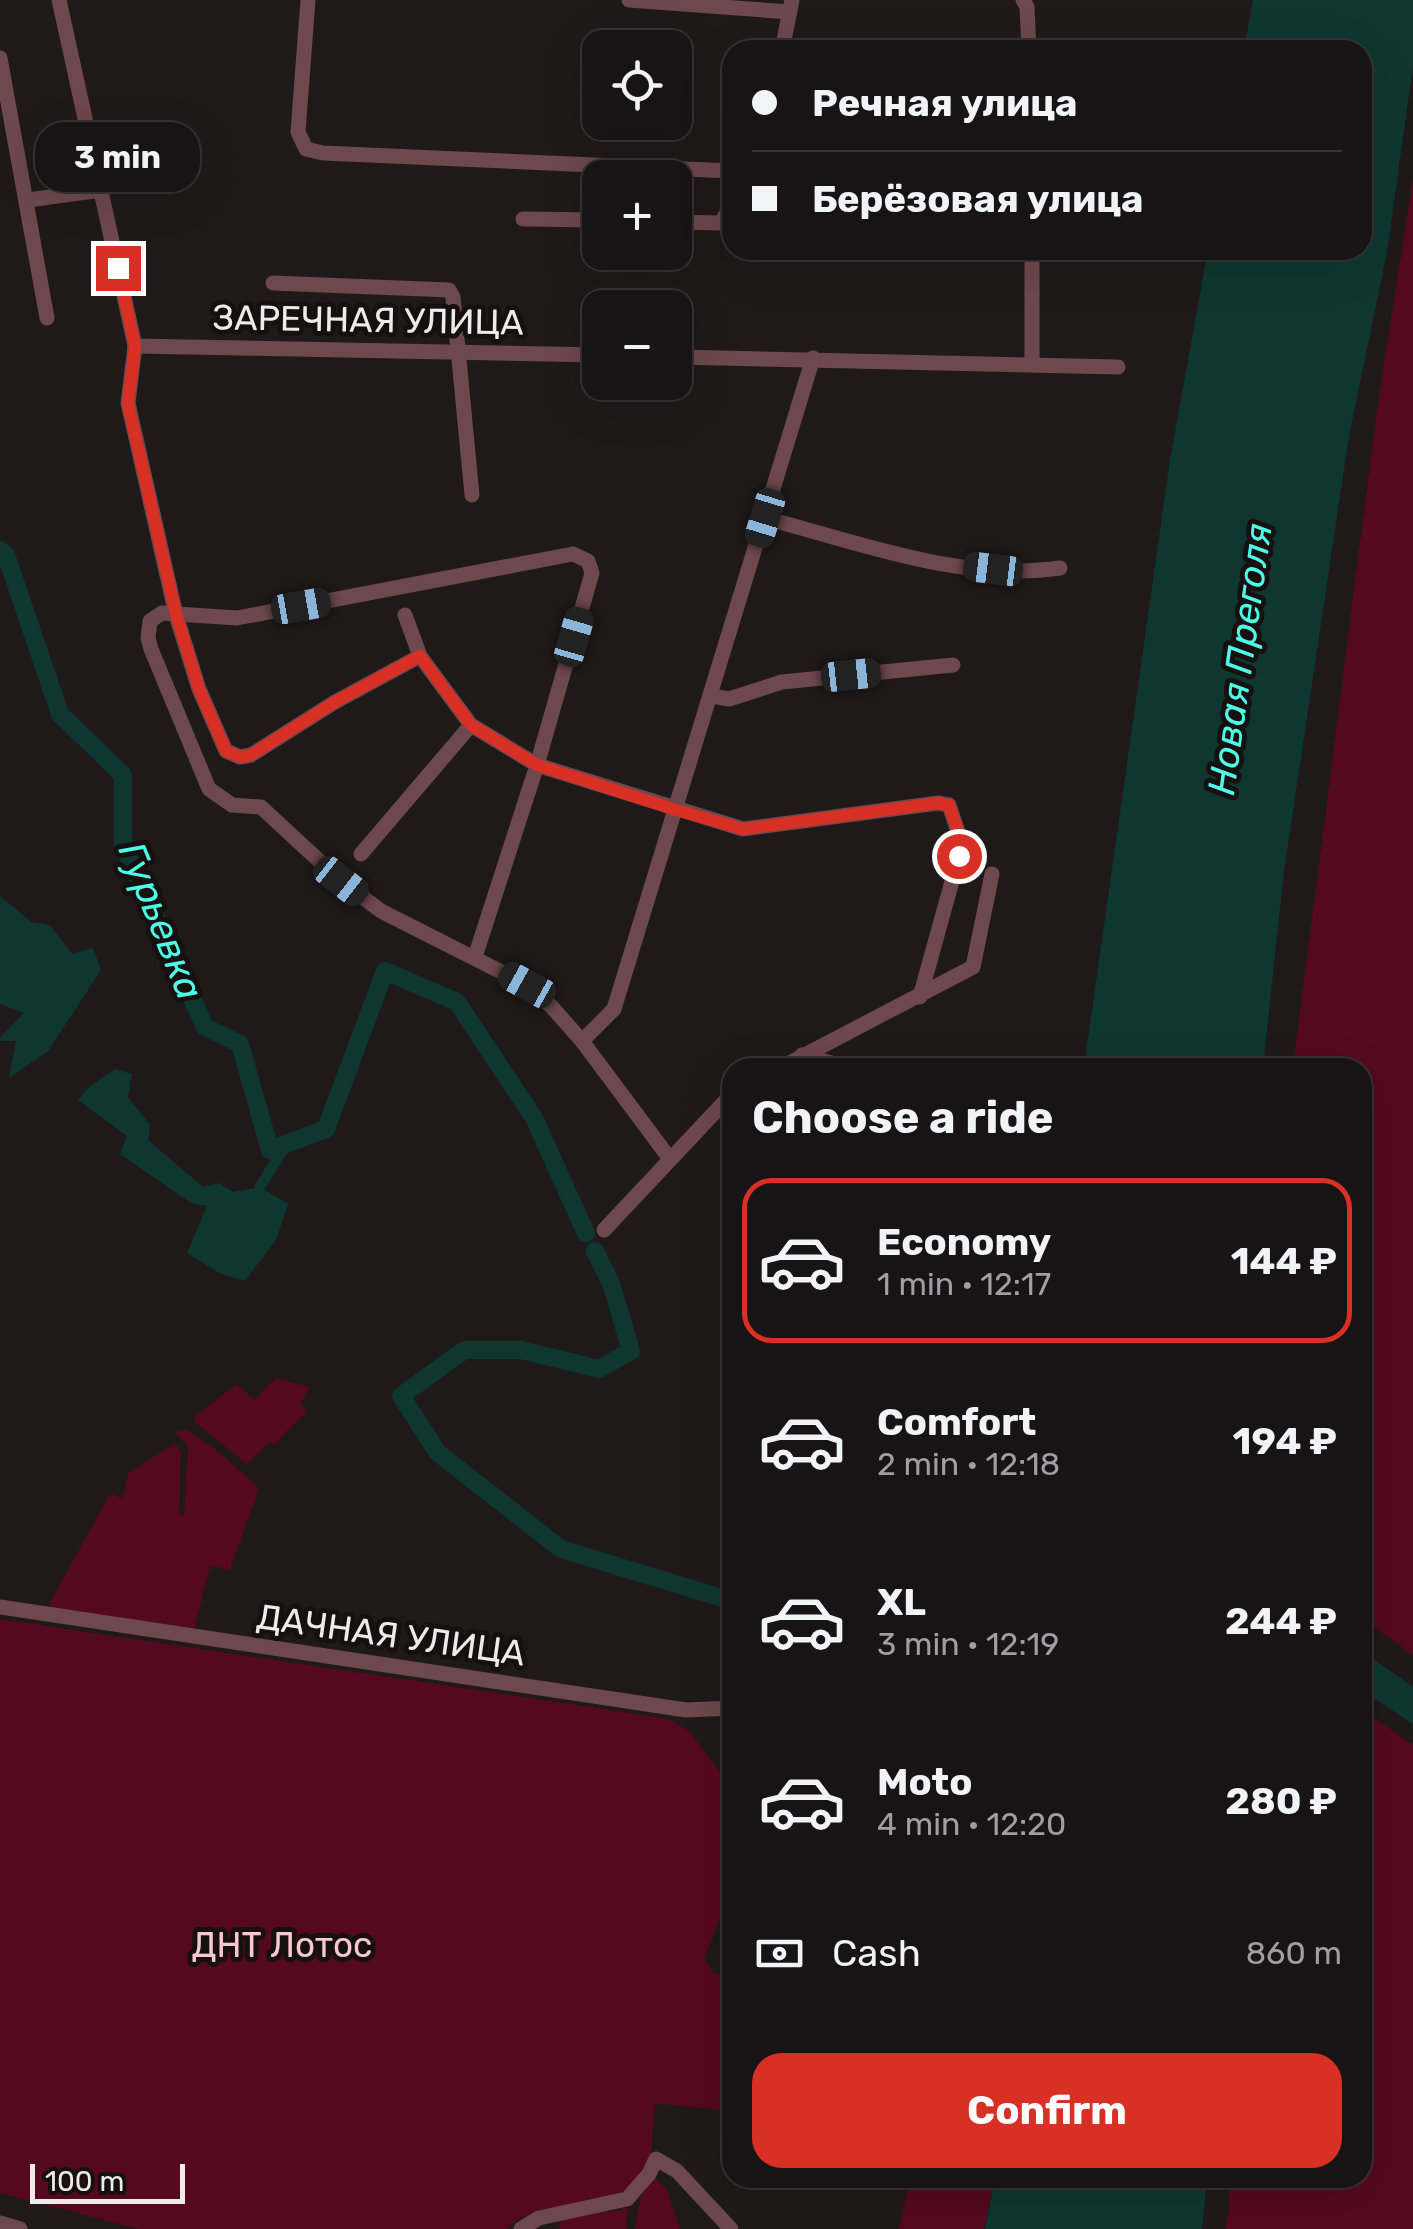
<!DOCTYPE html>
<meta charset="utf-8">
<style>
:root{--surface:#181314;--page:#211c1d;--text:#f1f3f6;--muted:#9f9ea0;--line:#363234;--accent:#d93025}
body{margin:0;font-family:Rubik,sans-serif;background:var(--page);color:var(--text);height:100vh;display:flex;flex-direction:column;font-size:38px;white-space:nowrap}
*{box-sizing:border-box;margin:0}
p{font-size:32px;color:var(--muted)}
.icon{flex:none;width:55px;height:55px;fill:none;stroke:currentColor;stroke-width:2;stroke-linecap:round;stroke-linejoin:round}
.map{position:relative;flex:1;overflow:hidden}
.sheet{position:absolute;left:722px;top:1058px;width:650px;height:1130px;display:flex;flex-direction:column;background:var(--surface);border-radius:30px;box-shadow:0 10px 40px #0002,0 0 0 2px var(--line)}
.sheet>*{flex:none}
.guide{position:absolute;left:722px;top:40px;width:650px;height:220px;border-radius:30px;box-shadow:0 10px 40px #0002,0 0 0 2px var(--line);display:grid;align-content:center;height:220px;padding:0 30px;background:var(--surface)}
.fabs{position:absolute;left:582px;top:30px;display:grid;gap:20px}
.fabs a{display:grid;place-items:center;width:110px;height:110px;border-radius:20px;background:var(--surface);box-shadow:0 10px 40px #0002,0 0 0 2px var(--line);font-size:50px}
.scale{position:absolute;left:30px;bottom:25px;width:155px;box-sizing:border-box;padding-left:10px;border:5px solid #efeaeb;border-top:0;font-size:28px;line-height:35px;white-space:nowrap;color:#efeaeb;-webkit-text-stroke:8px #171011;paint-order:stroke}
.end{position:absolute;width:45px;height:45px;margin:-22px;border:12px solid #d93025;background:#fff;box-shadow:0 0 0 5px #fff}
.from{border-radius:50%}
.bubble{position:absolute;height:70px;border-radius:30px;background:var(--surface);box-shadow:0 10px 40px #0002,0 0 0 2px var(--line);font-size:32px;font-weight:700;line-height:70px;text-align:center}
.car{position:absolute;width:30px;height:60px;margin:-30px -15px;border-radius:12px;box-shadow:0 0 8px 2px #0007;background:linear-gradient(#222 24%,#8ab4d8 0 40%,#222 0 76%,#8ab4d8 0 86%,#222 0)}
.guide b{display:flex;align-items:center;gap:35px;height:95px;font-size:38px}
.guide b+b{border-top:2px solid var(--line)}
.guide i{width:25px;height:25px;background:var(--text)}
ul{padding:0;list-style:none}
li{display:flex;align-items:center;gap:30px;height:165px;margin:0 20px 15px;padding:0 10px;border:5px solid transparent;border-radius:30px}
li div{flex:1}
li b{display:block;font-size:38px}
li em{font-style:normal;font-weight:700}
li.active{border-color:var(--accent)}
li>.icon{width:90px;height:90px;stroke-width:1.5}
h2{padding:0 30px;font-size:45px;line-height:120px}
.pay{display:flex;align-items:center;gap:25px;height:110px;padding:0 30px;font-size:38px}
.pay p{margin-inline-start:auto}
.cta{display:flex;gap:20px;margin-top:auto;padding:20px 30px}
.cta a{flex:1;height:115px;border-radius:30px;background:var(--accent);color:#fff;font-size:40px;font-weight:700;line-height:115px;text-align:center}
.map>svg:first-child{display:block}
.green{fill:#54091e}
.water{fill:#0e3731}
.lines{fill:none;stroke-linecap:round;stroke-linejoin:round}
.canal{stroke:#0e3731;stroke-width:11}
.river{stroke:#0e3731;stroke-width:18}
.minor{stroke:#6d484c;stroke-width:15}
.route{stroke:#d93025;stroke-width:12}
.labels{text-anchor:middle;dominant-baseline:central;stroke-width:10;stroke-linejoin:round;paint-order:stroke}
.street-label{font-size:35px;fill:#efeaeb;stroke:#171011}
.park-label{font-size:35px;fill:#f9c7cc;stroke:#171011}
.water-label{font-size:38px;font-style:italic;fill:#4effe8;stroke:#171011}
</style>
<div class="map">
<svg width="1413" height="2229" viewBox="0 0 1413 2229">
<rect width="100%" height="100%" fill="#20191a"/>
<g class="green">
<path d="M 1413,177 L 1413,1655 L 1363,1619 L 1362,1068 L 1293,1067 L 1377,410 Z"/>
<path d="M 276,1378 L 309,1387 L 301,1403 L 307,1411 L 275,1444 L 269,1442 L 247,1464 L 195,1422 L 195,1416 L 237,1384 L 254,1400 Z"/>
<path d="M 187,1430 L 220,1453 L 259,1488 L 230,1570 L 210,1566 L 194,1630 L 50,1609 L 49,1604 L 110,1494 L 123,1498 L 128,1474 L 175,1443 L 181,1452 L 179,1514 L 184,1516 L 188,1446 L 175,1432 Z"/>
<path d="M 0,1619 L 657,1717 L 673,1721 L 690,1732 L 732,1788 L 732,1889 L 704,1958 L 714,1973 L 732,1979 L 732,2062 L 720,2110 L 655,2103 L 651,2154 L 634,2191 C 624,2194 614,2199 603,2201 C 564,2211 540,2200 506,2229 L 139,2229 L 0,2193 Z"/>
<path d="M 1363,1710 L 1413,1745 L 1413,2229 L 1225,2229 L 1229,2210 L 1229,2178 L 1362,2178 Z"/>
<path d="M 654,2177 L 667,2190 L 680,2229 L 635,2229 L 640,2198 Z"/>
<path d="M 910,2178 L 995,2178 L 984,2229 L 899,2229 Z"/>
<path d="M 628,2207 L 626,2229 L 559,2229 L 562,2216 L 616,2211 Z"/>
</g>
<g class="water">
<path d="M 1253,0 L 1413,0 L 1413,66 L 1387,252 L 1349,436 L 1284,871 L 1263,1067 L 1084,1067 L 1170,460 L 1208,250 L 1362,250 L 1362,50 L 1244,50 Z"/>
<path d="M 0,896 L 31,922 L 50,925 L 72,954 L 93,948 L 101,970 L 48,1051 L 9,1078 L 16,1041 L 0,1041 L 0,1038 L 24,1013 L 0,1004 Z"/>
<path d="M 115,1069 L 132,1074 L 128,1097 L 150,1125 L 148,1140 L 203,1187 L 219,1183 L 233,1192 L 260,1187 L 288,1204 L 276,1240 L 245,1281 L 219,1273 L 187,1253 L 207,1206 L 191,1203 L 120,1154 L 127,1136 L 78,1100 L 90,1086 Z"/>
<path d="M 1363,1652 L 1413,1687 L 1413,1724 L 1363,1691 Z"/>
<path d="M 995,2178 L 1207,2178 L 1202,2229 L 985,2229 Z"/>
</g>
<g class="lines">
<path class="canal" d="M 260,1187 L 286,1144"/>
<g class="river">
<path d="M 0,550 L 6,555 L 60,714 L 123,775 L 123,846 L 205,1027 L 240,1044 L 270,1150 L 326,1129 L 385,971 L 457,1002 L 534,1118 L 586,1233"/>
<path d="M 595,1251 L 611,1283 L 631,1351 L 599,1369 L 521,1350 L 464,1350 L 401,1396 L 438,1453 L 561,1549 L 732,1601"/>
</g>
<g class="minor">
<path d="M 59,0 L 135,346 L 128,403 L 176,615 L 199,689 L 226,751 L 240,757 L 251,755 L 335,702 L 420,656"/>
<path d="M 308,0 L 298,132 L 306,149 L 323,153 L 732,171"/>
<path d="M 629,0 L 790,12"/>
<path d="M 1023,0 L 1027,7 L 1029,50"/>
<path d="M 782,50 L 792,0"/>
<path d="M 0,58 L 47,318"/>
<path d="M 28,200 L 101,190"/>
<path d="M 523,219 L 600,220"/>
<path d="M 675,222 L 721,223 L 732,204"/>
<path d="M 1032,250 L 1032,364"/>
<path d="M 273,283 L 449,290 L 453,297 L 472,495"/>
<path d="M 135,346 L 600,355"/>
<path d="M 675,357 L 1118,367"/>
<path d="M 765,518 C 860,543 961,582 1060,568"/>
<path d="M 405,615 L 420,656 L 471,725 L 537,765 L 743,829 L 938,803 L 949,805 L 957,829 L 959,856 L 920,997"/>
<path d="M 711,696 L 729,699 L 782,682 L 953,665"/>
<path d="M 361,854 L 471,725"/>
<path d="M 475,957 L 537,765 L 592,573 L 588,561 L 573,554 L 237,618 L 162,613 L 150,621 L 148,638 L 151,649 L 209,789 L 232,805 L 261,807 L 341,881 L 381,911 L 527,985 L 551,1006 L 582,1041 L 670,1159"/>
<path d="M 582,1041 L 614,1009 L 813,358"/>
<path d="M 802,1055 L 850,1068"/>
<path d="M 780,1068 L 973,967 L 992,874"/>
<path d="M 604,1230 L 732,1094"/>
<path d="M 0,1607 L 686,1710 L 732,1708"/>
<path d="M 0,2223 L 20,2229"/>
<path d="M 521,2229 L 539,2218 L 627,2199 L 649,2174 L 656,2159 L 677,2171 L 731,2229"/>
</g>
</g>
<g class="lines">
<path class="route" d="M 118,268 L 135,346 L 128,404 L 176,614 L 199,689 L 226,751 L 240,757 L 251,755 L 335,702 L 420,656 L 471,725 L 537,765 L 676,810 L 743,829 L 938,803 L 949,805 L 957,828 L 959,856"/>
</g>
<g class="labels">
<g class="street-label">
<text transform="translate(368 320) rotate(1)">ЗАРЕЧНАЯ УЛИЦА</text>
<text transform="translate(391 1635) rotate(8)">ДАЧНАЯ УЛИЦА</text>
</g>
<g class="park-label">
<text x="282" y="1945">ДНТ Лотос</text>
</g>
<g class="water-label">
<text transform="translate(1240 659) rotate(-82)">Новая Преголя</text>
<text transform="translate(161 921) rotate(68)">Гурьевка</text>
</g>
</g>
</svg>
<div class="fabs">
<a><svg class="icon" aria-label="locate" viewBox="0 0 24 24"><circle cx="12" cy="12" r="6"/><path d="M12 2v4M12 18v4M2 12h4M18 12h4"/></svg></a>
<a>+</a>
<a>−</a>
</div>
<div class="scale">100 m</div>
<i class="end from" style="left:959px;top:856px"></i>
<i class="end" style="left:118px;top:268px"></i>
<div class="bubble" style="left:35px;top:122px;width:165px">3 min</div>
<i class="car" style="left:765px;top:518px;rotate:197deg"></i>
<i class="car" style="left:993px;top:569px;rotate:277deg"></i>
<i class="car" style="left:301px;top:606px;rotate:80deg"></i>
<i class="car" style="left:574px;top:637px;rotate:16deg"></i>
<i class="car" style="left:851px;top:675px;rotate:84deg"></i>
<i class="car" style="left:341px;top:881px;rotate:128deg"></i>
<i class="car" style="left:527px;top:985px;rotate:299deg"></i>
<div class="guide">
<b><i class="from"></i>Речная улица</b>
<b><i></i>Берёзовая улица</b>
</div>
<section class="sheet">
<h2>Choose a ride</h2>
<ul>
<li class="active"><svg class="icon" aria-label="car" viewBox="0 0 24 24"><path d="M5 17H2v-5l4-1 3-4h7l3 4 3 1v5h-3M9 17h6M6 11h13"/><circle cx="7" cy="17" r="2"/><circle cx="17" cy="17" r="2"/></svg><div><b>Economy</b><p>1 min · 12:17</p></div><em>144 ₽</em></li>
<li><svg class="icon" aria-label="car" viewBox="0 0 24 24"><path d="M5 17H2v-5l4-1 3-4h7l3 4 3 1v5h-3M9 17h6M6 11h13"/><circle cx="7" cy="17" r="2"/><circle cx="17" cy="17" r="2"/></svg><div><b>Comfort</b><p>2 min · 12:18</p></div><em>194 ₽</em></li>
<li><svg class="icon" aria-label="car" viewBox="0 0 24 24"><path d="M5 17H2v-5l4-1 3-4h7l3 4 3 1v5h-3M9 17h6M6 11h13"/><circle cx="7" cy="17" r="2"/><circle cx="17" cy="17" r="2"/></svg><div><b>XL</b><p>3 min · 12:19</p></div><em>244 ₽</em></li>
<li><svg class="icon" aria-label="car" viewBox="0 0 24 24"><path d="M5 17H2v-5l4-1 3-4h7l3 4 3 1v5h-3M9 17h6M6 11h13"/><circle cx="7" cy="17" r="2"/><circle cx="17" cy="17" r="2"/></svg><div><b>Moto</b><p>4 min · 12:20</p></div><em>280 ₽</em></li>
</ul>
<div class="pay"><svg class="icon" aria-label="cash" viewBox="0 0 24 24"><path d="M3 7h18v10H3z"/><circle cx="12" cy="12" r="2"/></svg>Cash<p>860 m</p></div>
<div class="cta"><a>Confirm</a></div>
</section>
</div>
